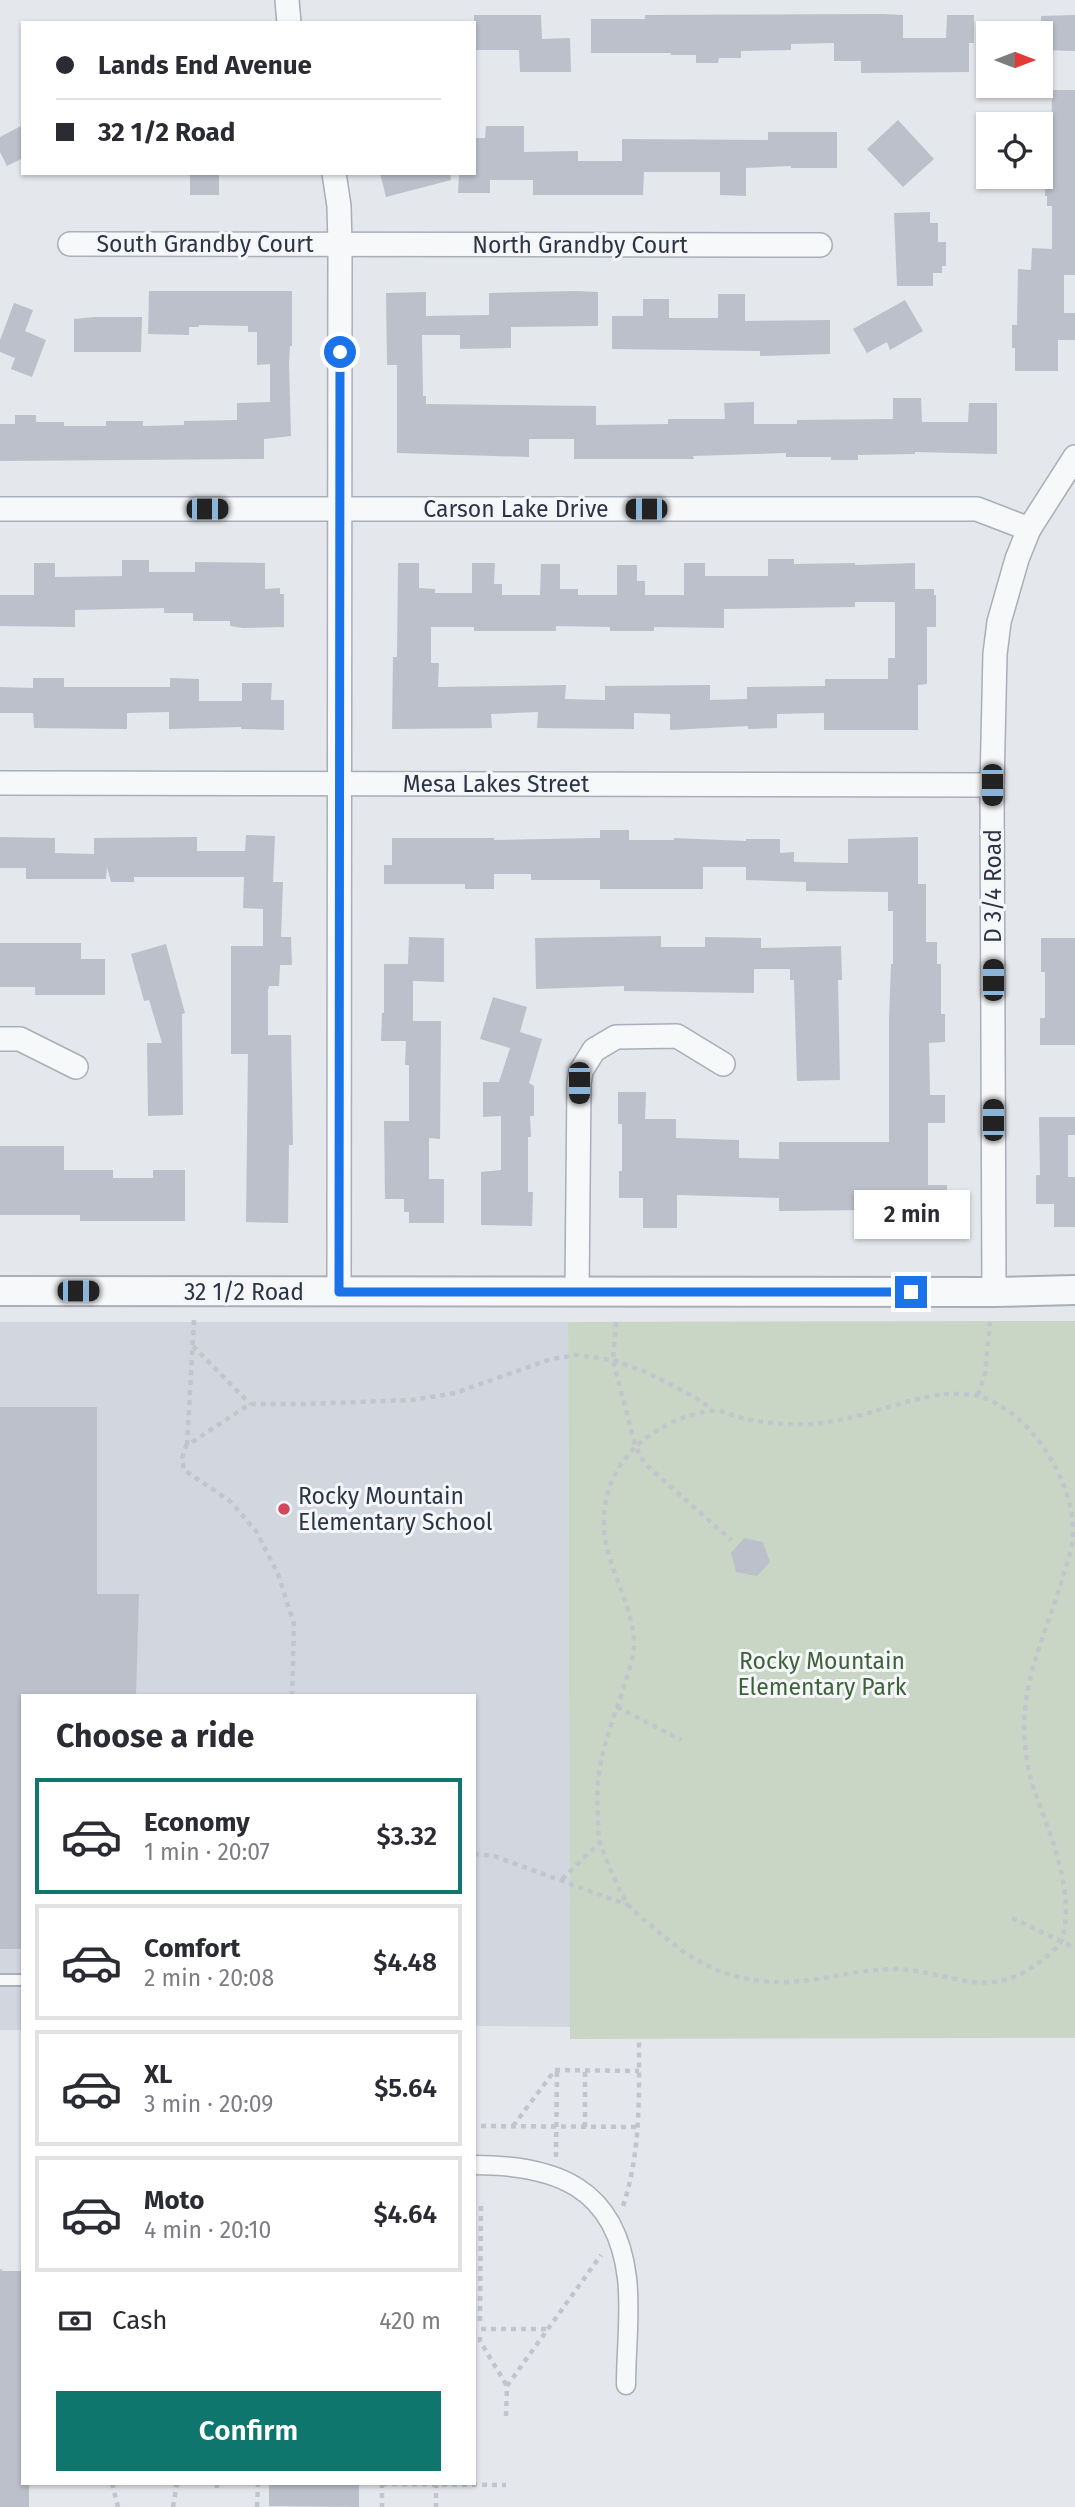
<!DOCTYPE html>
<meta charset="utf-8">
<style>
:root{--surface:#fff;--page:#f2f2f3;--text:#2b2b33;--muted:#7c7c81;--line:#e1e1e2;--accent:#0f766e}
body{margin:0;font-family:"Fira Sans",sans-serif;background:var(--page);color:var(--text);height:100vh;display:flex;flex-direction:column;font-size:26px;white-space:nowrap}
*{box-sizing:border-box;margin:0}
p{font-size:23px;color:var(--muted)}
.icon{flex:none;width:38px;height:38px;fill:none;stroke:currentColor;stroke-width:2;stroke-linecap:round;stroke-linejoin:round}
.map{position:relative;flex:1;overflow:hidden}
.side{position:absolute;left:21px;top:1694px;width:455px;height:791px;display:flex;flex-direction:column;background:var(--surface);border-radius:0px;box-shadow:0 2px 5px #0004}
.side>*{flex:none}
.hud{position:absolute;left:21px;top:21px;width:455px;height:154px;border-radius:0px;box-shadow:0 2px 5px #0004;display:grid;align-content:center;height:154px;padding:0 35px;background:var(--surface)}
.needle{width:46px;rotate:90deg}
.controls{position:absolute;left:976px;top:21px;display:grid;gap:14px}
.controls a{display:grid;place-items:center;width:77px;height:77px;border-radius:0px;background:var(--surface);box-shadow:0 2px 5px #0004;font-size:35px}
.end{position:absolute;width:32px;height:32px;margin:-16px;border:9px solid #1a73e8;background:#fff;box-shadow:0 0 0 4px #fff}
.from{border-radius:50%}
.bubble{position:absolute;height:49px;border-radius:0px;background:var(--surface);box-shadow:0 2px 5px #0004;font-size:23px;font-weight:600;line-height:49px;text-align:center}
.car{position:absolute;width:21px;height:42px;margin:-21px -10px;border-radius:9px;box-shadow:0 0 5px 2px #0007;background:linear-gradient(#222 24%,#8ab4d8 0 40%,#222 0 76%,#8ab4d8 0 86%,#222 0)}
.hud b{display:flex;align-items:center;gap:24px;height:66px;font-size:26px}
.hud b+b{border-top:2px solid var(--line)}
.hud i{width:18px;height:18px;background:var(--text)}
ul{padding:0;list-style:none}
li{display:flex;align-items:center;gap:21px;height:116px;margin:0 14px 10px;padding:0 21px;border:4px solid var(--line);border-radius:0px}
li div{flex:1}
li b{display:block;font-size:26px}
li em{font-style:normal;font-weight:600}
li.selected{border-color:var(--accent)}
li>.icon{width:63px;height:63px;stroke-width:1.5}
h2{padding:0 35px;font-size:32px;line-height:84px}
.pay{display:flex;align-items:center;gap:18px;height:77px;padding:0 35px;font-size:26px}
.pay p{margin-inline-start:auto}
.primary-button{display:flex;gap:14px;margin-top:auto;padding:14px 35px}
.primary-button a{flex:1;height:80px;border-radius:0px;background:var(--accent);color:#fff;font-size:28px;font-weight:600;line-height:80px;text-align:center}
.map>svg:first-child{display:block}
.built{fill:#d2d6de}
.green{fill:#c9d6c5}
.building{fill:#bbc0ca;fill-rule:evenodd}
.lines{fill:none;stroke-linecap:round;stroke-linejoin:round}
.service-casing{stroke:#a9aeb7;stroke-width:14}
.pedestrian-casing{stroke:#a9aeb7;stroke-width:21}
.minor-casing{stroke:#a9aeb7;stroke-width:26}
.tertiary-casing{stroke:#a9aeb7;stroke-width:32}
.path{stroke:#c2c5cb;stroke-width:4.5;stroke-dasharray:5 5;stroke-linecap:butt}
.service{stroke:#f7f8fa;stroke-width:10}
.pedestrian{stroke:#f7f8fa;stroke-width:18}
.minor{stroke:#f7f8fa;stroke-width:23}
.tertiary{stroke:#f7f8fa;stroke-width:28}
.route{stroke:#1a73e8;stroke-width:9}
.poi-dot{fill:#d1495b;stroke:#f4f6f9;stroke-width:2.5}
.labels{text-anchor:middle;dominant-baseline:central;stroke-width:6;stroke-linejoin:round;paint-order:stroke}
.street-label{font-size:23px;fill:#2b3445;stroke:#f4f6f9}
.poi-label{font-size:23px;fill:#2b3445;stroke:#f4f6f9;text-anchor:start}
.park-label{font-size:23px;fill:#3f6138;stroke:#f4f6f9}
</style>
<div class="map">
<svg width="1075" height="2507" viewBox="0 0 1075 2507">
<rect width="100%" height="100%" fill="#e4e7ec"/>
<path class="built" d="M 0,1322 L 568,1322 L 570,2027 L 475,2026 L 474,1696 L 23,1696 L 23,2030 L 0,2030 Z"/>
<path class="green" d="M 1075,1321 L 1075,2038 L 570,2039 L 568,1322 Z"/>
<g class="building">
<path d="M 882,14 L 903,15 L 903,38 L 946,38 L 947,15 L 974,15 L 974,43 L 969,43 L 969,72 L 861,73 L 861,61 L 834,61 L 834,43 L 791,44 L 791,50 L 741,51 L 741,58 L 719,58 L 718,63 L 696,63 L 696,55 L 671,55 L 671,53 L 591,53 L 591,19 L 645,19 L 645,15 Z"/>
<path d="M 474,15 L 541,15 L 542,39 L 570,38 L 571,72 L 520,72 L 519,50 L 474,50 Z"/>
<path d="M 1075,15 L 1075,51 L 1041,50 L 1041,16 Z"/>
<path d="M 1052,90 L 1075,90 L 1075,275 L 1064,275 L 1064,313 L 1075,313 L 1075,340 L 1058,340 L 1058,371 L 1015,371 L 1015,348 L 1012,348 L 1012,325 L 1017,325 L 1018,269 L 1031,270 L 1032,248 L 1052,249 L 1052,206 L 1047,206 L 1047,196 L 1045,196 L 1046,162 L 1051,162 Z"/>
<path d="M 898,120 L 934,159 L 903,187 L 867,149 Z"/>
<path d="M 23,125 L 23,158 L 7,166 L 0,152 L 0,137 Z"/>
<path d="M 486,126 L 524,126 L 524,152 L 578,151 L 578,161 L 622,161 L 622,139 L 768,140 L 768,132 L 837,132 L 837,168 L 791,168 L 791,166 L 746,168 L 746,196 L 720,195 L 720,172 L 644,172 L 643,195 L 533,195 L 533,180 L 490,180 L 490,193 L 458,193 L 459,175 L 474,173 L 474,138 L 485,138 Z"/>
<rect x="190" y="173" width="29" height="22"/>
<path d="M 380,173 L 450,173 L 451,180 L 386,197 Z"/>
<path d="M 930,212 L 930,223 L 938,223 L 938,242 L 946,242 L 946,266 L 942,266 L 942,273 L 933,273 L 933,286 L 897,286 L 894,213 Z"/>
<path d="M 149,291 L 292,291 L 292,346 L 290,346 L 289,364 L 291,436 L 264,439 L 264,459 L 0,461 L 0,424 L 15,424 L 15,415 L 36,415 L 36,422 L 64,422 L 64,426 L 106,426 L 106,421 L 143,421 L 143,426 L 184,425 L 184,421 L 237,420 L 237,403 L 270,402 L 270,364 L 257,365 L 257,332 L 248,332 L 248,326 L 199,325 L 199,327 L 189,327 L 189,335 L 148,334 Z"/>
<path d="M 576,291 L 598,292 L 598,326 L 511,327 L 511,348 L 460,349 L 460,335 L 422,335 L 423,396 L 426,396 L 426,404 L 596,406 L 596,425 L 668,424 L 668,419 L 725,419 L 724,403 L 754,402 L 754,424 L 797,424 L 797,420 L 893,419 L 893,398 L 921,398 L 922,422 L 968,422 L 969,403 L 997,403 L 997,454 L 915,452 L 915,454 L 858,455 L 858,460 L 831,460 L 831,457 L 786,457 L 786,453 L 693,456 L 694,459 L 574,459 L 574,439 L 529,439 L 529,457 L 397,453 L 397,365 L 387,365 L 386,293 L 426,292 L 426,316 L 489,315 L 489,293 Z"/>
<path d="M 718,294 L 745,294 L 745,321 L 830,320 L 830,354 L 760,356 L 760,351 L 612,349 L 612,316 L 643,316 L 643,299 L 669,299 L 669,318 L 718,318 Z"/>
<path d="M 905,300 L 923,331 L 890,350 L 887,342 L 867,353 L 853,329 Z"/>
<path d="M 14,303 L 33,310 L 25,331 L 46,340 L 32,377 L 11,369 L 15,358 L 0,352 L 0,340 Z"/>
<path d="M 95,317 L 142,317 L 141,352 L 74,352 L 74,319 Z"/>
<path d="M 768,559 L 794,559 L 794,564 L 855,563 L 855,565 L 915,563 L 915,589 L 934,589 L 934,595 L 936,595 L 936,627 L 927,627 L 927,684 L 918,685 L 918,730 L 824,730 L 824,713 L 777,714 L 777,728 L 748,729 L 748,726 L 670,730 L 670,714 L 634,713 L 634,729 L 537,728 L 538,712 L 491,714 L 492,728 L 392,729 L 393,657 L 397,657 L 398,563 L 419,563 L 419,588 L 435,589 L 435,593 L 472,593 L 472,563 L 495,563 L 494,584 L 502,584 L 502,595 L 540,595 L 541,564 L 560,564 L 560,589 L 578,589 L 578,595 L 617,595 L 617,565 L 637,565 L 637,581 L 645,581 L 645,595 L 684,595 L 684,563 L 705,563 L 705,576 L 768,576 ZM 855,602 L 895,602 L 895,658 L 888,658 L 888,679 L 825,679 L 825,686 L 747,687 L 747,699 L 710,700 L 710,685 L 605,686 L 605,700 L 565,699 L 566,685 L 438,687 L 439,663 L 431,663 L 431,627 L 474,627 L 474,631 L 556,631 L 556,626 L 610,627 L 610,631 L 654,631 L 654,627 L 724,628 L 724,609 L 855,607 Z"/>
<path d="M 122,560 L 149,560 L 149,572 L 195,572 L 195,562 L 265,563 L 265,589 L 280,588 L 280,594 L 284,594 L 284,627 L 243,628 L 230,626 L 230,621 L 193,621 L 193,613 L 164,613 L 164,608 L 75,610 L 75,627 L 0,626 L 0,595 L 34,595 L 34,563 L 55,563 L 55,577 L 122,576 Z"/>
<path d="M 33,678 L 64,678 L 64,687 L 170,687 L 170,678 L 199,679 L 199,701 L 242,701 L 242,683 L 272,683 L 271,700 L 284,700 L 284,730 L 241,729 L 241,727 L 169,729 L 169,712 L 127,713 L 127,729 L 34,728 L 33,713 L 0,713 L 0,687 L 33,688 Z"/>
<path d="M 600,830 L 629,830 L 629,840 L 674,840 L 674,838 L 746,841 L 746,839 L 780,839 L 780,853 L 794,852 L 794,862 L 848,863 L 848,839 L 918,837 L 918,884 L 926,884 L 926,942 L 937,942 L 937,964 L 941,964 L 941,1014 L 945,1014 L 945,1042 L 929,1043 L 930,1095 L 945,1095 L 945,1123 L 928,1123 L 928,1185 L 947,1185 L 947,1219 L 923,1219 L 923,1231 L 888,1230 L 888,1229 L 870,1229 L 870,1210 L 779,1211 L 779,1198 L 677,1195 L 677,1228 L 643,1228 L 643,1198 L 619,1198 L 619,1171 L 622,1171 L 622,1124 L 618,1124 L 618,1092 L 646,1092 L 645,1119 L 676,1119 L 676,1138 L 739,1140 L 739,1158 L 779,1159 L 779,1142 L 889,1142 L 889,1019 L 891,964 L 893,964 L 893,911 L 888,911 L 888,892 L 806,891 L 806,882 L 746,880 L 746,867 L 703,867 L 703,889 L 600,889 L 600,880 L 531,880 L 531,874 L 494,874 L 494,889 L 465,889 L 465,884 L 384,884 L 384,865 L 392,865 L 392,838 L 494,838 L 494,840 L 596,838 L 600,838 Z"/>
<path d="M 246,835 L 275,836 L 273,882 L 283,882 L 281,937 L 291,937 L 292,965 L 280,965 L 279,986 L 269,986 L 268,990 L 268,1035 L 291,1035 L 293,1145 L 289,1145 L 288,1223 L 246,1222 L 248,1054 L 231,1054 L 231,946 L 263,946 L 263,909 L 243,908 L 244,877 L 134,877 L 134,882 L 111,882 L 107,867 L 106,879 L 26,879 L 26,868 L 0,868 L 0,837 L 55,838 L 55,853 L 94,854 L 94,838 L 197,837 L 197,851 L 245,851 Z"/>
<path d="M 661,936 L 661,947 L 705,947 L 705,937 L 761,938 L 761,948 L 841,946 L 842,980 L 838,980 L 840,1080 L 797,1081 L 794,980 L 790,980 L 790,969 L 754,969 L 754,993 L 624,991 L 624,986 L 536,989 L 535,938 Z"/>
<path d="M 409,937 L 444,938 L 444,982 L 413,981 L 413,1021 L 441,1021 L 440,1139 L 429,1138 L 429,1179 L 444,1179 L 444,1223 L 409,1223 L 409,1212 L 404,1212 L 404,1199 L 385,1199 L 384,1121 L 409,1121 L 409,1065 L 405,1065 L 406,1041 L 381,1041 L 382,1013 L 384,1013 L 384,964 L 408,964 Z"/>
<path d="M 1041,938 L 1075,938 L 1075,1045 L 1040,1045 L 1040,1018 L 1045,1018 L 1045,972 L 1041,972 Z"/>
<path d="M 0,943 L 81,943 L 81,959 L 105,959 L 105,995 L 35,995 L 35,987 L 0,987 Z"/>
<path d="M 166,944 L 185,1013 L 182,1014 L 183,1115 L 148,1116 L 147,1043 L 162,1043 L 149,1000 L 144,1001 L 131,954 Z"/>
<path d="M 493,997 L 527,1007 L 520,1032 L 542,1039 L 529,1083 L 534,1086 L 534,1116 L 530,1116 L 531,1137 L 528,1137 L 528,1192 L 533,1192 L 532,1226 L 481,1225 L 481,1172 L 501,1170 L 501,1116 L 483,1117 L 483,1082 L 499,1082 L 510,1048 L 480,1039 Z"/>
<path d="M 1039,1117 L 1075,1117 L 1075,1135 L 1068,1135 L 1068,1177 L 1075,1177 L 1075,1227 L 1054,1227 L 1054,1204 L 1036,1204 L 1036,1175 L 1040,1175 Z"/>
<path d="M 0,1146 L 64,1146 L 64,1170 L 113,1170 L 113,1178 L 153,1178 L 153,1170 L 185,1170 L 185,1221 L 80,1221 L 80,1215 L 0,1215 Z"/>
<path d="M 0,1407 L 97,1407 L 97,1594 L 139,1594 L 136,1696 L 23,1696 L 23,1949 L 0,1949 Z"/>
<path d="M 744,1538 L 763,1542 L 770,1562 L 757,1576 L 736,1572 L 731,1553 Z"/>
<path d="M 0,2271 L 23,2271 L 23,2483 L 29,2483 L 29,2507 L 0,2507 Z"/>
<path d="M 269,2483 L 359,2483 L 359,2507 L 269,2506 Z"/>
</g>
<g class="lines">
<defs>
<path id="service" d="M 0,1980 L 23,1980"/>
<path id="pedestrian" d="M 474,2165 C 556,2165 616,2187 627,2278 C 631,2312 626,2350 626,2385"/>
<g id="minor">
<path d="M 287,0 L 289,23"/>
<path d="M 334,173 L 339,206 L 340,245 L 339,1292"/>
<path d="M 70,244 L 820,245"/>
<path d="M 0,509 L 977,509 L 1029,529"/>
<path d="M 0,783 L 992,785"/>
<path d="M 0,1039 L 20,1039 L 76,1067"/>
<path d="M 577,1292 L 579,1083 L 581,1071 L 594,1050 L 616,1037 L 677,1036 L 723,1064"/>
<path d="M 994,1292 L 992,785 L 995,654 L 999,622 L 1017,559 L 1029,529 L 1075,457"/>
</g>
<path id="tertiary" d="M 0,1291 L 994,1292 L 1075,1290"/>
</defs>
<use href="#service" class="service-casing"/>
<use href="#pedestrian" class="pedestrian-casing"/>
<use href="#minor" class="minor-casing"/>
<use href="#tertiary" class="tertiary-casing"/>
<g class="path">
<path d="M 616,1322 L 613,1360 L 635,1445 L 644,1463 L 731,1540"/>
<path d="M 193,1346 L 250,1404"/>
<path d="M 944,1394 C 956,1394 970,1393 982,1397 C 1002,1404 1022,1420 1035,1436 C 1056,1462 1074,1499 1073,1533 C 1073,1549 1066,1565 1062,1580 C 1047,1629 1024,1676 1024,1728 C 1025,1751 1028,1774 1036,1795 C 1052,1839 1075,1893 1062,1940 C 1056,1950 1044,1959 1034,1966 C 983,2001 949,1970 895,1969 C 860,1969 826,1980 790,1982 C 733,1984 693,1964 652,1926 C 645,1920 636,1914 630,1907 C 620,1894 607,1862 601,1846 C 598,1837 598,1827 598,1817 C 594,1771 606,1739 621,1696 C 626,1677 635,1659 634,1640 C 631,1598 602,1561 604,1519 C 605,1467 642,1431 689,1416 C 699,1413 708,1410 717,1411 C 727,1412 736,1417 745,1419 C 767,1423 791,1425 812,1424 C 857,1421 899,1400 944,1394 Z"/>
<path d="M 978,1395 L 985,1374 L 990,1322"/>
<path d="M 187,1445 L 194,1320"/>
<path d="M 292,1696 L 294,1624 L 278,1574 L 256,1531 L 230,1501 L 184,1470 L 182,1458 L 186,1446 L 250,1404 L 305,1404 L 412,1400 L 455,1393 L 551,1359 L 576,1355 L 613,1360 L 648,1373 L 691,1395 L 712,1409"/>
<path d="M 617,1707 L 681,1740"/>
<path d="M 474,1854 L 494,1856 L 628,1905"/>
<path d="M 562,1879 L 600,1842"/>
<path d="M 1012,1918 L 1075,1948"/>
<path d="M 481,2126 L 638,2127"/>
<path d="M 513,2126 L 555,2070 L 639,2071"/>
<path d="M 585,2127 L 585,2070"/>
<path d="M 556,2157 L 557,2071"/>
<path d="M 623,2206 C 641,2152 639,2096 639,2039"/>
<path d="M 0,2270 L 1,2271"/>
<path d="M 480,2321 L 481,2205"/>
<path d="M 481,2329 L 549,2329"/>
<path d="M 480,2337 L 480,2341 L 507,2386"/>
<path d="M 506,2416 L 507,2386 L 601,2255"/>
<path d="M 112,2483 L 118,2507"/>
<path d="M 217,2483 L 217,2489"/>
<path d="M 382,2483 L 382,2507"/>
<path d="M 436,2483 L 436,2507"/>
<path d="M 382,2484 L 506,2485"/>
<path d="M 173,2507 L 177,2483"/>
<path d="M 257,2507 L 258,2483"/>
</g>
<use href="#service" class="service"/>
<use href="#pedestrian" class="pedestrian"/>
<use href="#minor" class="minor"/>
<use href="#tertiary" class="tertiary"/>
</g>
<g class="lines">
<path class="route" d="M 340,352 L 339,1292 L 911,1292"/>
</g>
<circle class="poi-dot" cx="284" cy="1509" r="7"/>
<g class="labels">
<g class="street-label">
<text x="205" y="244">South Grandby Court</text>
<text x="580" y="245">North Grandby Court</text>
<text x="516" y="509">Carson Lake Drive</text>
<text x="496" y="784">Mesa Lakes Street</text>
<text transform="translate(993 886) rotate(-90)">D 3/4 Road</text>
<text x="244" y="1292">32 1/2 Road</text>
</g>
<g class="poi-label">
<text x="298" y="1496">Rocky Mountain<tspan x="298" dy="26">Elementary School</tspan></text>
</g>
<g class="park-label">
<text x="822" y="1661">Rocky Mountain<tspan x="822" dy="26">Elementary Park</tspan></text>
</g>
</g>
</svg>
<div class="controls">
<a><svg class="needle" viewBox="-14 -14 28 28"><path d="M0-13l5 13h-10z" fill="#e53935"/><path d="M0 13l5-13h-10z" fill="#7c7c81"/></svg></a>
<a><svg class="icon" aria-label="locate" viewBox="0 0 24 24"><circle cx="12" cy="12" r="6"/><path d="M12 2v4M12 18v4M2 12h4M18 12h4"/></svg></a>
</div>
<i class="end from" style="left:340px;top:352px"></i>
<i class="end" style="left:911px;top:1292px"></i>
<div class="bubble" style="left:854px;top:1190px;width:116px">2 min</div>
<i class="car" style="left:207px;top:509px;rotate:90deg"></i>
<i class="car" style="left:646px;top:509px;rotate:270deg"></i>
<i class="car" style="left:992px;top:785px;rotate:180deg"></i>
<i class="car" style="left:993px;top:980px;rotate:0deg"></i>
<i class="car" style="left:579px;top:1083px;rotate:180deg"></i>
<i class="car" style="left:993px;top:1120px;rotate:0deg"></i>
<i class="car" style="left:78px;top:1291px;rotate:90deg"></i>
<div class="hud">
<b><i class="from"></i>Lands End Avenue</b>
<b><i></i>32 1/2 Road</b>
</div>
<section class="side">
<h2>Choose a ride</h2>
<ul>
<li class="selected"><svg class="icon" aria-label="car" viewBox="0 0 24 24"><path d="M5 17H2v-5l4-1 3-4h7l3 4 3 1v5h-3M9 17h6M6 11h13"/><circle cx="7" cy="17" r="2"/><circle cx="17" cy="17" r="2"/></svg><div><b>Economy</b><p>1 min · 20:07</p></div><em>$3.32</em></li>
<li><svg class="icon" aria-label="car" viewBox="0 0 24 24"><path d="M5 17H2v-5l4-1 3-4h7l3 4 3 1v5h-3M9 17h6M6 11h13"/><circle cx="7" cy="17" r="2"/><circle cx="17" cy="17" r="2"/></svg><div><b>Comfort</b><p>2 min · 20:08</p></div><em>$4.48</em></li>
<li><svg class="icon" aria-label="car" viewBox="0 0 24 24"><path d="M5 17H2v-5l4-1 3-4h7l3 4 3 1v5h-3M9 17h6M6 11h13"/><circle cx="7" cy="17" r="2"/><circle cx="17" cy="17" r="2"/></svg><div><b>XL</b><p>3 min · 20:09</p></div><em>$5.64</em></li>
<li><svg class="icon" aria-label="car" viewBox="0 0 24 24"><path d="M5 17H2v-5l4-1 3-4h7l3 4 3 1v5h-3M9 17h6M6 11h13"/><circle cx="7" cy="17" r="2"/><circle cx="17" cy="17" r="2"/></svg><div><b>Moto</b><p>4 min · 20:10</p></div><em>$4.64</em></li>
</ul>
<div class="pay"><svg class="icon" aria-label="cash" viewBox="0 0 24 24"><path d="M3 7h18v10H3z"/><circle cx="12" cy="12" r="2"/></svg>Cash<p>420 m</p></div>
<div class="primary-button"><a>Confirm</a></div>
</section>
</div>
